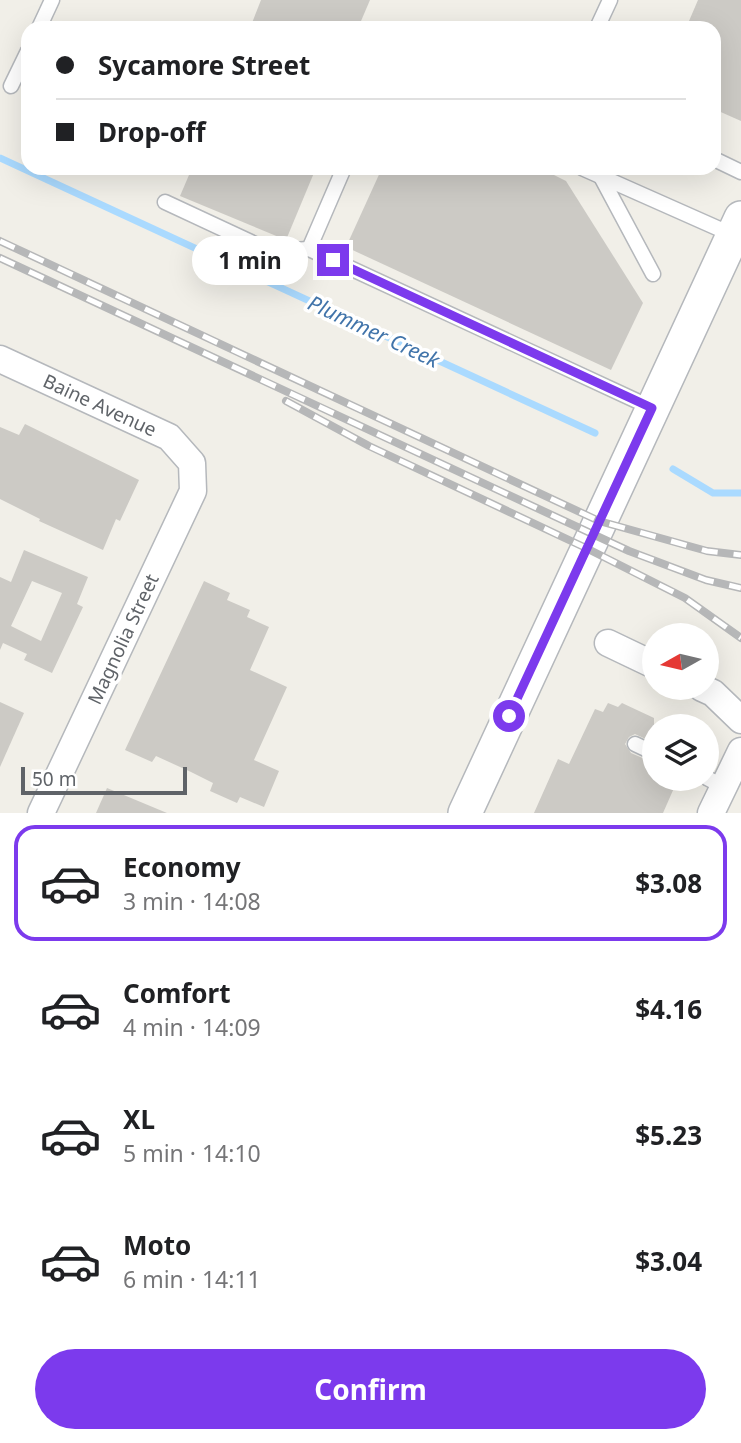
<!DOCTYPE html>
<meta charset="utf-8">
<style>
:root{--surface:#fff;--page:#f2f2f2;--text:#202124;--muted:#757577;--line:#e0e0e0;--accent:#7c3aed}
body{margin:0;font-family:"Noto Sans",sans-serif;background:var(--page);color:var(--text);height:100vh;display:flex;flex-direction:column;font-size:26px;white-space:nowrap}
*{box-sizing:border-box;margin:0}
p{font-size:23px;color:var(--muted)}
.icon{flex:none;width:38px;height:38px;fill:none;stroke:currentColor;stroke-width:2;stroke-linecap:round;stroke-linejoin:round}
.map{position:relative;height:813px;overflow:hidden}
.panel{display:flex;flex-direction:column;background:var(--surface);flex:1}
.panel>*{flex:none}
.banner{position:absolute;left:21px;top:21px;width:700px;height:154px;border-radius:21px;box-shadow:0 7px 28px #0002;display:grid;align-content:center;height:154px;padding:0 35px;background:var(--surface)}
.needle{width:46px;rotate:262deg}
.buttons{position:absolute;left:642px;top:623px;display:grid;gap:14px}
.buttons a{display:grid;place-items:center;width:77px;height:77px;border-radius:50%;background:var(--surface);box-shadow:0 7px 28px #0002;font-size:35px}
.scale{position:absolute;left:21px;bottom:18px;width:166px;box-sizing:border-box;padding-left:7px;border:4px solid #5f6368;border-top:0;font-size:19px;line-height:24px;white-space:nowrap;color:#5f6368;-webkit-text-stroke:5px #fff;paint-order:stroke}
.end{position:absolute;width:32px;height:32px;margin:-16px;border:9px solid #7c3aed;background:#fff;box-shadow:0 0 0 4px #fff}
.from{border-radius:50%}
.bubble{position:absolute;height:49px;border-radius:24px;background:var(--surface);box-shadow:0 7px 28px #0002;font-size:23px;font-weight:700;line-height:49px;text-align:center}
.banner b{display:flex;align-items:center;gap:24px;height:66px;font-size:26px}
.banner b+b{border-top:2px solid var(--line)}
.banner i{width:18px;height:18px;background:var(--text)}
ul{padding:12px 0 0;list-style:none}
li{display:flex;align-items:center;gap:21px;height:116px;margin:0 14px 10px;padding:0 21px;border:4px solid transparent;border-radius:21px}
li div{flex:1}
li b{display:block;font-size:26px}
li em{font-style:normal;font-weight:700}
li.selected{border-color:var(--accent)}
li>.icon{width:63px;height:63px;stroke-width:1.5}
.action{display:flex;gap:14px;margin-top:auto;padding:14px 35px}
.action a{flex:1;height:80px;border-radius:42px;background:var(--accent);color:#fff;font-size:28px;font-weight:700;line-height:80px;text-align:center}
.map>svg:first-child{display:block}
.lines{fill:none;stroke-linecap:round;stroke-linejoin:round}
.stream{stroke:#aadaff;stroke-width:7}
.building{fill:#cccac5;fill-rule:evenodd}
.service-casing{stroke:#b5b8bc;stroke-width:17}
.minor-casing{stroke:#b5b8bc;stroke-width:29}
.tertiary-casing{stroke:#b5b8bc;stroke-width:36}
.service{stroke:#fff;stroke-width:14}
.minor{stroke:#fff;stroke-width:26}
.tertiary{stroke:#fff;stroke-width:33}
.rail-casing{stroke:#b6b7b8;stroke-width:8}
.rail{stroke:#fff;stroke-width:5;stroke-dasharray:16;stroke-linecap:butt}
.route{stroke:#7c3aed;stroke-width:9}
.labels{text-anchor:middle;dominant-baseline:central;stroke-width:7;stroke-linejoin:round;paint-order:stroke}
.street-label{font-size:19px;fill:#5f6368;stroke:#fff}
.water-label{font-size:21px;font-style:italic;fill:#4174aa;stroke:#fff}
</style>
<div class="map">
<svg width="741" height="813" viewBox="0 0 741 813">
<rect width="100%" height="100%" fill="#f1efe8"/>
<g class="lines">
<g class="stream">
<path d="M 0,158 L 595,433"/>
<path d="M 673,469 L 713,493 L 741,493"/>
</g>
</g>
<g class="building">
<path d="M 261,0 L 370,0 L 358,28 L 250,28 Z"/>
<path d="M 698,0 L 741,0 L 741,121 L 714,109 L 714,28 L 686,28 Z"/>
<path d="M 192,168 L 316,168 L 286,240 L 180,196 Z"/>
<path d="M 382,168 L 540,168 L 566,181 L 643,303 L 611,370 L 346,247 Z"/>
<path d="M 25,424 L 139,480 L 120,521 L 116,519 L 103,550 L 39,521 L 40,519 L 0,499 L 0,427 L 19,435 Z"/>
<path d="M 24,550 L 88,577 L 77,604 L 83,607 L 52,673 L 24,660 L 27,654 L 3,643 L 0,650 L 0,577 L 11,582 ZM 32,581 L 62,593 L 41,641 L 11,626 Z"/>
<path d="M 204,581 L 230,593 L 227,600 L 250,610 L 247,617 L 269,627 L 250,670 L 287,687 L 254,760 L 279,771 L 264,807 L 240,797 L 237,803 L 210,791 L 213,783 L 191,772 L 156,756 L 152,762 L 125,750 Z"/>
<path d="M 0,702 L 24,713 L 0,767 Z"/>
<path d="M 608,703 L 618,707 L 622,703 L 654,718 L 654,743 L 635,734 L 629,737 L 625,744 L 631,753 L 654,763 L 654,779 L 678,779 L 663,813 L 534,813 L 558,759 L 569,764 L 595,709 L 603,712 Z"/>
<path d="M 107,788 L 167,813 L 96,813 Z"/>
</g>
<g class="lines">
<defs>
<g id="service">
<path d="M 39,28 L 52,0"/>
<path d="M 597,28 L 610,0"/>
<path d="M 11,86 L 28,51"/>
<path d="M 714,159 L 741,172"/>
<path d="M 344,168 L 309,249 L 652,408"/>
<path d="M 582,168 L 733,235"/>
<path d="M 600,175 L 653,274"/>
<path d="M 165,202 L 270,251 L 309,249"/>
<path d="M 635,744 L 654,753"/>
<path d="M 707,778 L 724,787"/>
</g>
<g id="minor">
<path id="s1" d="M 0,359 L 169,437 L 192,463 L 193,491 L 41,813"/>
<path d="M 608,643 L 654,665"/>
<path d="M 702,688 L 713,693 L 741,720"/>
<path d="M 711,813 L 741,751"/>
</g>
<path id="tertiary" d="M 465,813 L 741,218"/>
</defs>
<use href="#service" class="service-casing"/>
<use href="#minor" class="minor-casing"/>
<use href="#tertiary" class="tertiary-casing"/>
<use href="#service" class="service"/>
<use href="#minor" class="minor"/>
<use href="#tertiary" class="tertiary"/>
<defs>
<g id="rail">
<path d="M 0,241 L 599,521 L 707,551 L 741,555"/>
<path d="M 0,258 L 629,551 L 706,580 L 741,588"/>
<path d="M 286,401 L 369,446 L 586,548 L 685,598 L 741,638"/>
</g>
</defs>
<use href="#rail" class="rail-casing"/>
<use href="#rail" class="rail"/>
</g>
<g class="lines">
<path class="route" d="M 333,260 L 652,408 L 509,716"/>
</g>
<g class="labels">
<g class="street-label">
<text stroke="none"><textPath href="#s1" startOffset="110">Baine Avenue</textPath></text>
<text transform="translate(123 639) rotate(-65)">Magnolia Street</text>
</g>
<g class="water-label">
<text transform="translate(374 331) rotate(25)">Plummer Creek</text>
</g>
</g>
</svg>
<div class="buttons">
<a><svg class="needle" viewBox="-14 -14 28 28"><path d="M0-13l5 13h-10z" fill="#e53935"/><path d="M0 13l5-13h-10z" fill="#757577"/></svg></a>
<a><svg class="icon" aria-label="layers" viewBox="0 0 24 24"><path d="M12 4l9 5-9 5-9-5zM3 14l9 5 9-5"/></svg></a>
</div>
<div class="scale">50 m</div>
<i class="end from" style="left:509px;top:716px"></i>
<i class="end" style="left:333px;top:260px"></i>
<div class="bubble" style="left:192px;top:236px;width:116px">1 min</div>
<div class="banner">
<b><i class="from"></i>Sycamore Street</b>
<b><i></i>Drop-off</b>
</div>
</div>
<section class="panel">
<ul>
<li class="selected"><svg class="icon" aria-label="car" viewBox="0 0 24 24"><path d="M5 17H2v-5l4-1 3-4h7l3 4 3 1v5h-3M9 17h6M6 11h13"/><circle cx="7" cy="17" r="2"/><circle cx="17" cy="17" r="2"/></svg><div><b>Economy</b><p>3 min · 14:08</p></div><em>$3.08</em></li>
<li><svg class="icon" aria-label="car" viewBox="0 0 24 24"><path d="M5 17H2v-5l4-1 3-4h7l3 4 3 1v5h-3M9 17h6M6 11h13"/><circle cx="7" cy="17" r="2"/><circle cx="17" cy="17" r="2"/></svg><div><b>Comfort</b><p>4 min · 14:09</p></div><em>$4.16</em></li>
<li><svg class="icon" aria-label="car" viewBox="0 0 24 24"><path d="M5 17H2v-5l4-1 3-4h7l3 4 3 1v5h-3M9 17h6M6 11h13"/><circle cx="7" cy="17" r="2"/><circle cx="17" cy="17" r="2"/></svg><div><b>XL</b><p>5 min · 14:10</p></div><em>$5.23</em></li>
<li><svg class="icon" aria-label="car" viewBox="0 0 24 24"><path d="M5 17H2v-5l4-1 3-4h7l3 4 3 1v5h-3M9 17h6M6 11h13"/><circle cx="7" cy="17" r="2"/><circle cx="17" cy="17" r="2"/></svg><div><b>Moto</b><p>6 min · 14:11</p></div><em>$3.04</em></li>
</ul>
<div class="action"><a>Confirm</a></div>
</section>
